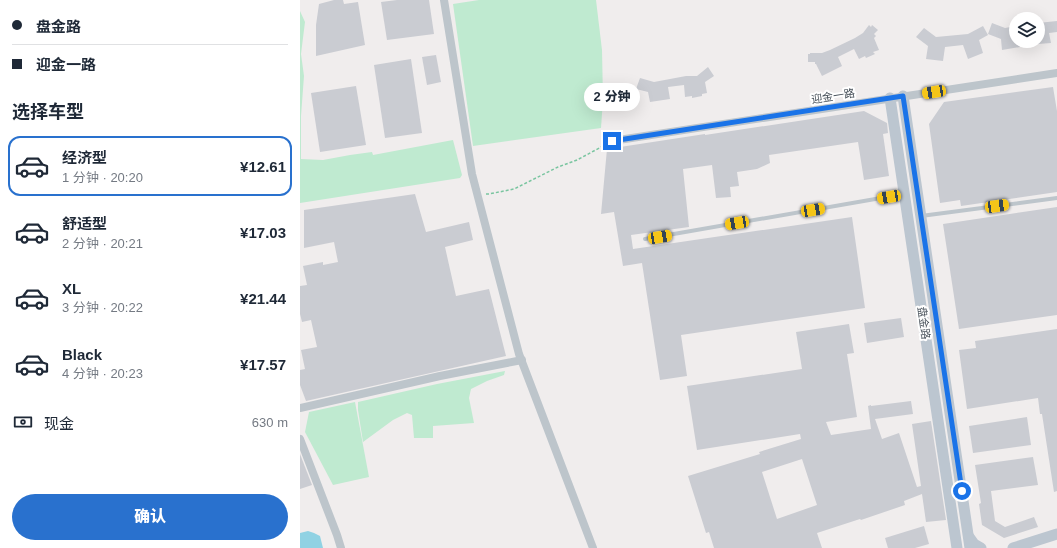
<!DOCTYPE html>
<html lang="zh">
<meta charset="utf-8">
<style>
:root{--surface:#fff;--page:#f2f2f3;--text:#1f2937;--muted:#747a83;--line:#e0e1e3;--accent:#2971ce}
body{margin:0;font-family:Helvetica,"Noto Sans SC",sans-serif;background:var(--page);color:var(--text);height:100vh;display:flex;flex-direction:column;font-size:15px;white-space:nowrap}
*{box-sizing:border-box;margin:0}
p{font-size:13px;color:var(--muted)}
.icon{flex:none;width:22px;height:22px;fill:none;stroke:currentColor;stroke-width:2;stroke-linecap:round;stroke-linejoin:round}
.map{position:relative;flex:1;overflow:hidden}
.drawer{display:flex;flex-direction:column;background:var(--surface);width:300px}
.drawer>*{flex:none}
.guide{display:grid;align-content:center;height:88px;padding:0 12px;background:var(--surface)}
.buttons{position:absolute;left:709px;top:12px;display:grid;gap:8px}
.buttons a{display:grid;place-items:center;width:36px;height:36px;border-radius:50%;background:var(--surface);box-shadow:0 4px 16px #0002;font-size:20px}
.end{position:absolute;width:18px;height:18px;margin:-9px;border:5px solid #1a73e8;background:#fff;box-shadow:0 0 0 2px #fff}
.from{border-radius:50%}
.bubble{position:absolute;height:28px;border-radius:14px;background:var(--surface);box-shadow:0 4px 16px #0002;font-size:13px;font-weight:800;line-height:28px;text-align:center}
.car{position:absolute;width:12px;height:24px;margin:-12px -6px;border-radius:5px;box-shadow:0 0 3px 1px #0007;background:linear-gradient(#f5c518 24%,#345 0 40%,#f5c518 0 76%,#345 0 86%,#f5c518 0)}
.guide b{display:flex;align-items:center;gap:14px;height:38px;font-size:15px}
.guide b+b{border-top:1px solid var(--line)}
.guide i{width:10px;height:10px;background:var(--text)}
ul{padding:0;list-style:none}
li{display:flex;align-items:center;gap:12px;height:60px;margin:0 8px 6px;padding:0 4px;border:2px solid transparent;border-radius:12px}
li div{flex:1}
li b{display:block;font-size:15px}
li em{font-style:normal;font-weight:800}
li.active{border-color:var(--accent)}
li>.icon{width:36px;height:36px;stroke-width:1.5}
h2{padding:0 12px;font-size:18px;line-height:48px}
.pay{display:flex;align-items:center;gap:10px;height:44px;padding:0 12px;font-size:15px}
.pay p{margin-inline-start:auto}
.button{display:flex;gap:8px;margin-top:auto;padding:8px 12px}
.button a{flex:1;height:46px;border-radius:24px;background:var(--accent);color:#fff;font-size:16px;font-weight:800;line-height:46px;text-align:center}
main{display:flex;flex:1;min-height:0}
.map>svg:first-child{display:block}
.green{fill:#bfead0}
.water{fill:#90d2e3}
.building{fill:#caccd2;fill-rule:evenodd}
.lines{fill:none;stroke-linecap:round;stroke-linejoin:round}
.path{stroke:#7ac5a0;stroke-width:1.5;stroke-dasharray:3 2;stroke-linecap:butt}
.lane{stroke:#bdc5cb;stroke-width:4}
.street{stroke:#bdc5cb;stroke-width:8}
.secondary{stroke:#bcc6d0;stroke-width:11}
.route{stroke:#1a73e8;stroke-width:5}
.labels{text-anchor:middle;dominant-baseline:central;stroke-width:4;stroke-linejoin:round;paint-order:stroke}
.street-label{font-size:11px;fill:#475059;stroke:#fff}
</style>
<main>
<section class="drawer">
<div class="guide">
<b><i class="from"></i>盘金路</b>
<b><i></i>迎金一路</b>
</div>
<h2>选择车型</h2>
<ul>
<li class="active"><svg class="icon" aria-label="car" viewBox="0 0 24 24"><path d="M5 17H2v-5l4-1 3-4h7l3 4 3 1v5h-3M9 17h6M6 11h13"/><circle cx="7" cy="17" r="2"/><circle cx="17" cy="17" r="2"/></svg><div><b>经济型</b><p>1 分钟 · 20:20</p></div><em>¥12.61</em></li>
<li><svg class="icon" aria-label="car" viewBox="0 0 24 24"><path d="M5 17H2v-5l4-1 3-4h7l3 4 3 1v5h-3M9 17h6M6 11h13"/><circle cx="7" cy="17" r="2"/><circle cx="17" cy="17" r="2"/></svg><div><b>舒适型</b><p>2 分钟 · 20:21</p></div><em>¥17.03</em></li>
<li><svg class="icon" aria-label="car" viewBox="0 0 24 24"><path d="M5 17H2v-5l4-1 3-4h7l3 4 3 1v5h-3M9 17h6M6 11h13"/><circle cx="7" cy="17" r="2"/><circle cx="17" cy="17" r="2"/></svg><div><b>XL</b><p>3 分钟 · 20:22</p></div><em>¥21.44</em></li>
<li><svg class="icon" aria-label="car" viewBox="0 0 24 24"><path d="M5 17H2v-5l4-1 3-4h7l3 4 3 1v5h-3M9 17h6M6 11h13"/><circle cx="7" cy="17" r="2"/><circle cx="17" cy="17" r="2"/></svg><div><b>Black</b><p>4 分钟 · 20:23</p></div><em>¥17.57</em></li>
</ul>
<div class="pay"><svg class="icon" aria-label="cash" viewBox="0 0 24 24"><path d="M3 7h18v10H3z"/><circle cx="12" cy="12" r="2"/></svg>现金<p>630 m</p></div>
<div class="button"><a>确认</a></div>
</section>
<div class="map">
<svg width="757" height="548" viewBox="0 0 757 548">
<rect width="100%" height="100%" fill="#f0eded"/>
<g class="green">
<path d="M 179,0 L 296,0 L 302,50 L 303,99 L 301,128 L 173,146 L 153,4 Z"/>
<path d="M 0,11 L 5,22 L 1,54 L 4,76 L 1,116 L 1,159 L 23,160 L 50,155 L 72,152 L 73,155 L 153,140 L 162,175 L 160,178 L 0,203 Z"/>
<path d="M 205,371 L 204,375 L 187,381 L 171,389 L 169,398 L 174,423 L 133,426 L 133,438 L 114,438 L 112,415 L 107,413 L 93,420 L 63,442 L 58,410 L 58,402 L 137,384 Z"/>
<path d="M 55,402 L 69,477 L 33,485 L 5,432 L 9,412 Z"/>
</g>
<path class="water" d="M 8,531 L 14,533 L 20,536 L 23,548 L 0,548 L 0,533 Z"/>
<g class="building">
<path d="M 34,0 L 43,0 L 44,4 L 58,2 L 65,45 L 16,56 L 16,25 L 19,4 Z"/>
<path d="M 97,0 L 129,0 L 134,34 L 87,40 L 81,2 Z"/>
<path d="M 757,21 L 757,32 L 749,33 L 751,43 L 738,44 L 738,23 Z"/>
<path d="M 692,23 L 705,28 L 716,26 L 716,41 L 720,41 L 720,47 L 702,50 L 701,39 L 688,34 Z"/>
<path d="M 569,25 L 571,27 L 572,25 L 578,30 L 574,34 L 576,36 L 574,38 L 579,50 L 573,52 L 575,54 L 566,58 L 565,56 L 559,59 L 554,49 L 538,57 L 542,66 L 522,76 L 516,64 L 515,64 L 515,62 L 508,62 L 508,54 L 510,54 L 510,53 L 522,53 L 530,50 L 555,38 L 563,33 Z"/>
<path d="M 683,26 L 688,35 L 679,40 L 683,53 L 668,59 L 663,45 L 645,47 L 643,61 L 626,59 L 628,46 L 616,37 L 624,28 L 636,37 L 668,34 Z"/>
<path d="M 136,55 L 141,82 L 127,85 L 122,57 Z"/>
<path d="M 111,59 L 122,133 L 85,138 L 74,65 Z"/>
<path d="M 408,67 L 414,76 L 405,82 L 407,93 L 402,94 L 402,96 L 392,98 L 392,96 L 385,97 L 384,85 L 368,87 L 370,99 L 350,102 L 348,92 L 336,89 L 340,78 L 354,82 L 386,76 L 397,76 Z"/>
<path d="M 56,86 L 66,145 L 20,152 L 11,93 Z"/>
<path d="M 753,87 L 757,111 L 757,192 L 661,206 L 660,200 L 640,203 L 629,124 L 644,102 Z"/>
<path d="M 564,111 L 587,123 L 588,133 L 583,134 L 589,176 L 564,180 L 558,142 L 469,155 L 470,163 L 457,169 L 437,172 L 439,186 L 430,187 L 431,197 L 416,198 L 412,165 L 383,169 L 389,227 L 331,235 L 333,249 L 552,217 L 565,308 L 381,335 L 387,376 L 360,380 L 342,263 L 323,266 L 314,212 L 301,214 L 307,149 L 405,134 L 405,135 Z"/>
<path d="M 115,194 L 126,232 L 169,222 L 173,240 L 145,247 L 156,296 L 189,289 L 206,356 L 6,401 L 0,385 L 0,370 L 5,369 L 1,350 L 17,347 L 11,320 L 2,322 L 0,314 L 0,286 L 7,285 L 3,266 L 23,262 L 23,265 L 38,262 L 34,242 L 4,248 L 4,210 Z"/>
<path d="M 757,207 L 757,315 L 659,329 L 643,224 Z"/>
<path d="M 601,318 L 604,337 L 567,343 L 564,323 Z"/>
<path d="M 549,324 L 554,353 L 547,354 L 557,417 L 526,422 L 531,435 L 571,429 L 568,406 L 571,405 L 571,406 L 611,401 L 613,414 L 575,419 L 582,439 L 599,433 L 617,487 L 621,486 L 612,424 L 631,421 L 646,520 L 626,522 L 622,494 L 604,501 L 605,505 L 561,520 L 560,519 L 517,533 L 522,548 L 414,548 L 409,532 L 406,533 L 388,476 L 460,454 L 459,452 L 501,439 L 500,434 L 397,450 L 387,386 L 502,369 L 496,332 ZM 502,459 L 517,505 L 477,519 L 462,472 Z"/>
<path d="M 757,329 L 757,491 L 754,492 L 742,414 L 740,414 L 738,398 L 667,409 L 659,350 L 676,348 L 675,341 Z"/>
<path d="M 727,417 L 731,445 L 673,453 L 669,426 Z"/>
<path d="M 0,454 L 12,485 L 0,489 Z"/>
<path d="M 733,457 L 738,485 L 691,491 L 695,521 L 705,527 L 734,517 L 738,527 L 704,538 L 682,525 L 679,504 L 681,503 L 675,465 Z"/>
<path d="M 624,526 L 629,544 L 615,548 L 588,548 L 585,538 Z"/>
</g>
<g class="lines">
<path class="path" d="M 186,194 L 189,194 L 214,189 L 258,167 L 277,160 L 305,145"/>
<g class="lane">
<path d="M 621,216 L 757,198"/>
<path d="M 345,239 L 604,194"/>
</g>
<g class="street">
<path d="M 144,0 L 172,174 L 219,354 L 293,548"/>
<path d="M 312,141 L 757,73"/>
<path d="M 0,408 L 140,376 L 222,360"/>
<path d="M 0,439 L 37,535 L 41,548"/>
</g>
<g class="secondary">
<path d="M 603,96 L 670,548"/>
<path d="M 590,98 L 657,548"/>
<path d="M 669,537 L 674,544 L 681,548"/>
<path d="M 713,548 L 757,534"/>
</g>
</g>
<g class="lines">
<path class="route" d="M 312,141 L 603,96 L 662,491"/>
</g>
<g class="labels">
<g class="street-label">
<text transform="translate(533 96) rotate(-9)">迎金一路</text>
<text transform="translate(624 323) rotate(82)">盘金路</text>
</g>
</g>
</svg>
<div class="buttons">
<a><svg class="icon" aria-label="layers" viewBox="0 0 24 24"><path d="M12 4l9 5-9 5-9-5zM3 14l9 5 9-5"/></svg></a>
</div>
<i class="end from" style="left:662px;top:491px"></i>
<i class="end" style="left:312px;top:141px"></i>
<div class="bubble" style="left:284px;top:83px;width:56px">2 分钟</div>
<i class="car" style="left:634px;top:92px;rotate:261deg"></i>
<i class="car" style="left:589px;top:197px;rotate:260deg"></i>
<i class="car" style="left:697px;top:206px;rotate:82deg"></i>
<i class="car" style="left:513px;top:210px;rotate:80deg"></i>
<i class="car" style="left:437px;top:223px;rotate:260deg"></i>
<i class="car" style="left:360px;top:237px;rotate:80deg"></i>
</div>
</main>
